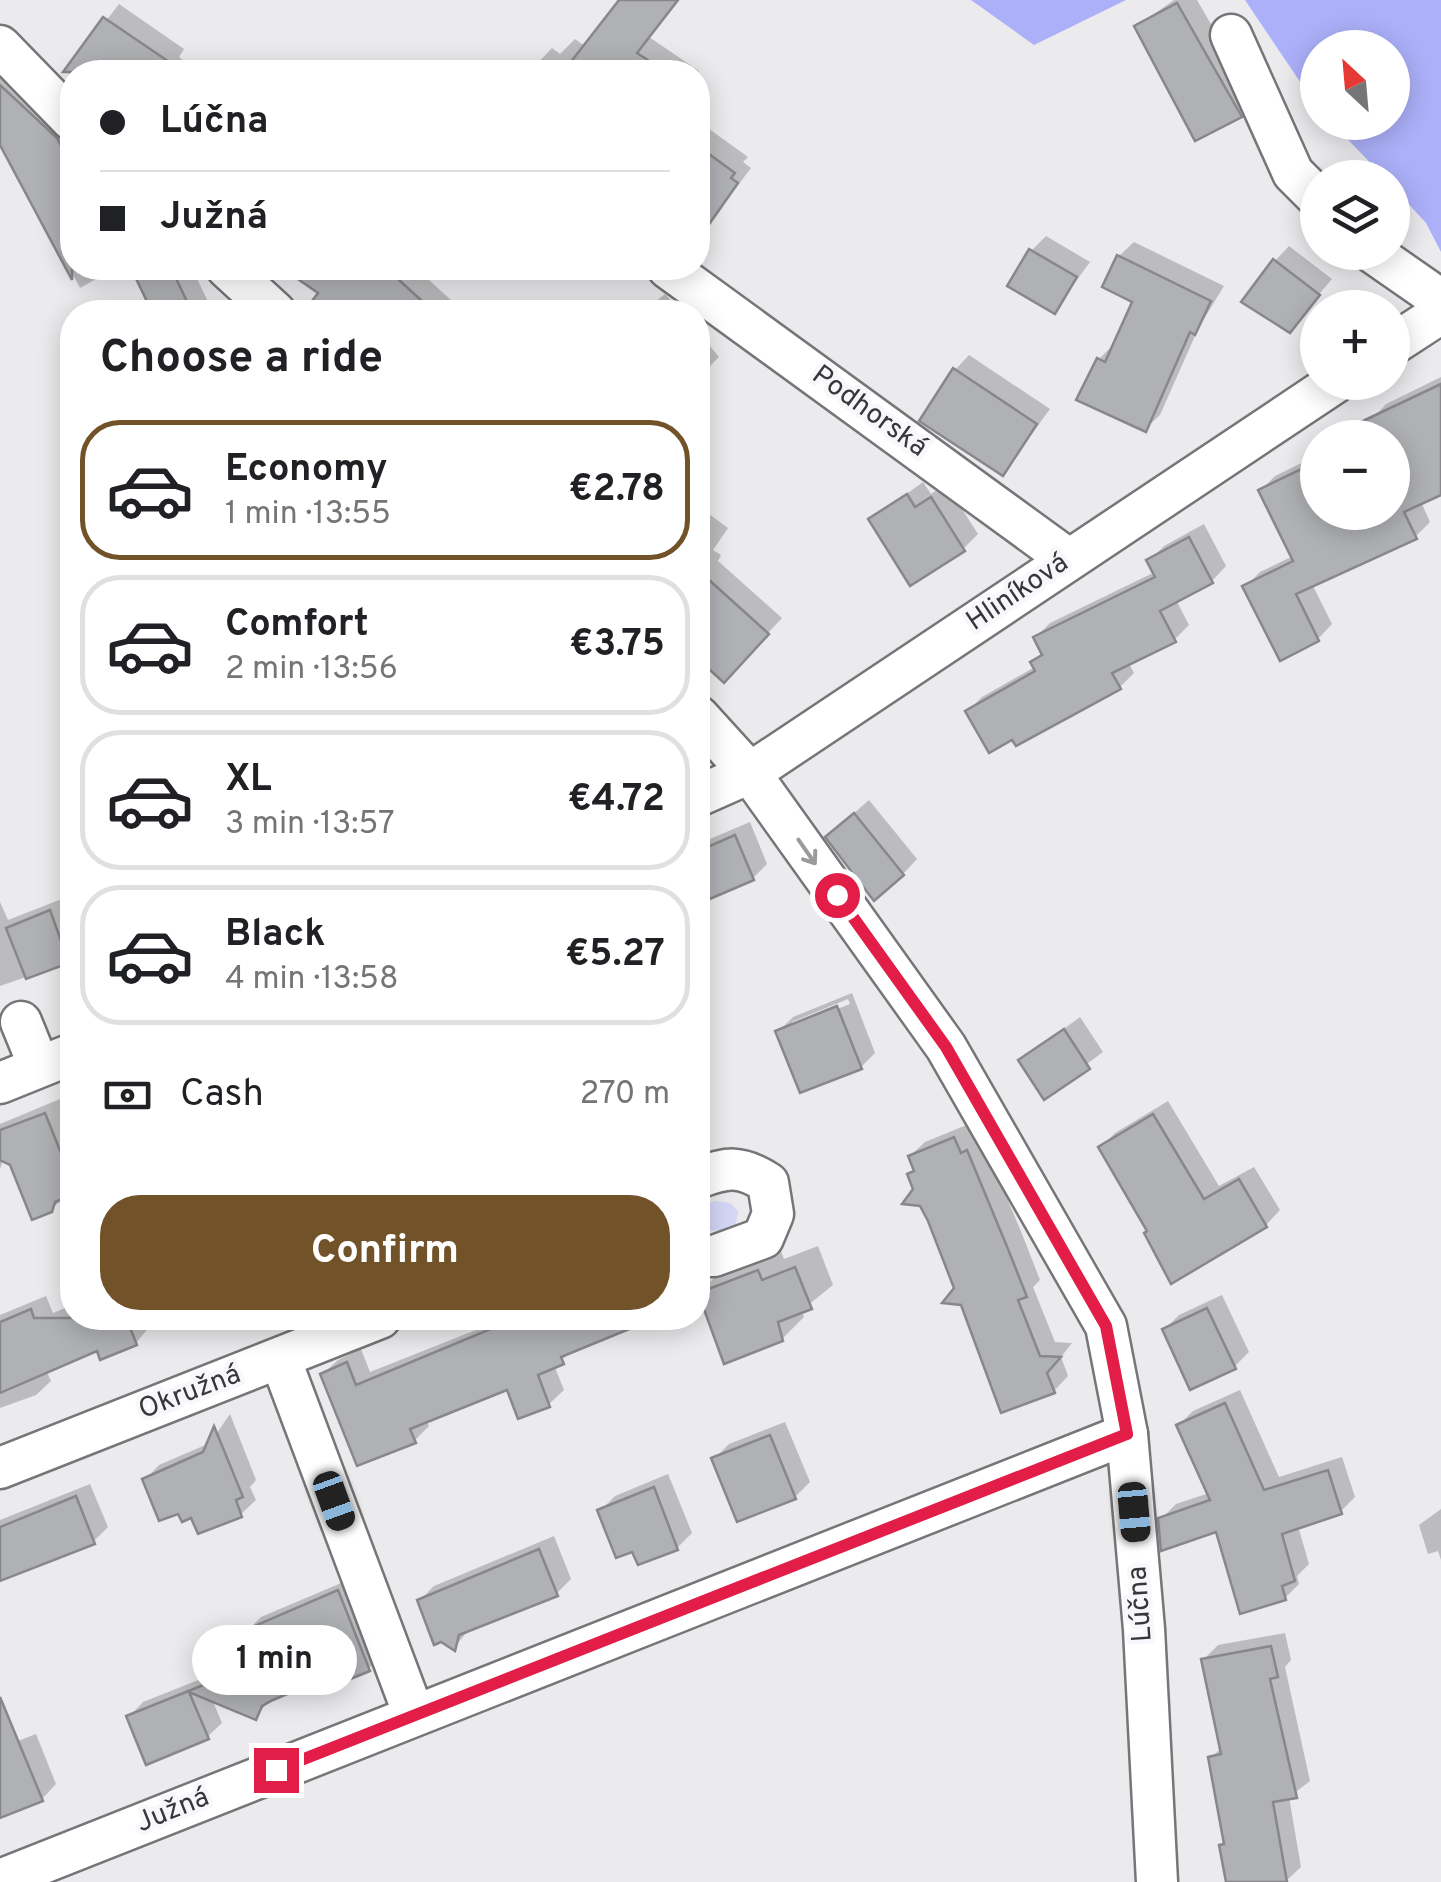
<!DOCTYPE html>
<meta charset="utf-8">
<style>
:root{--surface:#fff;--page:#f6f6f6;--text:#202124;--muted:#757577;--line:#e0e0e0;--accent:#725228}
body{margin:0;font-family:Overpass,sans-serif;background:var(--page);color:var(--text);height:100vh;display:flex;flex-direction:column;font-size:38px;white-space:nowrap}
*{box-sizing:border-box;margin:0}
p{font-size:32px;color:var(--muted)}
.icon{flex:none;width:55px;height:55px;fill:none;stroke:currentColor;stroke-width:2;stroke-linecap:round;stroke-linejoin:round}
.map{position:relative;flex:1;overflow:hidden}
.sheet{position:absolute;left:60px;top:300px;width:650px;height:1030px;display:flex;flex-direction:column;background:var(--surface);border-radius:40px;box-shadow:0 5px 25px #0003}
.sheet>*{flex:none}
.top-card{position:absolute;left:60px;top:60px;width:650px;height:220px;border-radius:40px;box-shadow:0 5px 25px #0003;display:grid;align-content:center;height:220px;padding:0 40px;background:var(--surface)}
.needle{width:65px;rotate:334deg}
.fabs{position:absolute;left:1300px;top:30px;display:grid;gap:20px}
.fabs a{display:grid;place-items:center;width:110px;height:110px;border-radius:50%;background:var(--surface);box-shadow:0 5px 25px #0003;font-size:50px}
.end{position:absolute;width:45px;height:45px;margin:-22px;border:12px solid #e11d48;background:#fff;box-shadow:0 0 0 5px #fff}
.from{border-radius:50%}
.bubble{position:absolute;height:70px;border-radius:35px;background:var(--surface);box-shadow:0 5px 25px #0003;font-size:32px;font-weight:700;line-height:70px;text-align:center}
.car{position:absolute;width:30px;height:60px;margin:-30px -15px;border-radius:12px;box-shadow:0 0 8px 2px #0007;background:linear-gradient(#222 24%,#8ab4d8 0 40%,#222 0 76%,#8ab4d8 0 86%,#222 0)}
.top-card b{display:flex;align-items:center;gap:35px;height:95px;font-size:38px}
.top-card b+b{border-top:2px solid var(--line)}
.top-card i{width:25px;height:25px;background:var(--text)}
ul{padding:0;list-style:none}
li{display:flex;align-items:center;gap:30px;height:140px;margin:0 20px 15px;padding:0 20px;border:5px solid var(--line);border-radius:40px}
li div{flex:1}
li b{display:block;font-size:38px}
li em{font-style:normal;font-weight:700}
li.on{border-color:var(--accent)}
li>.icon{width:90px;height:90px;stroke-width:1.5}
h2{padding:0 40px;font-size:45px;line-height:120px}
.pay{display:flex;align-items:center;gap:25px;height:110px;padding:0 40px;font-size:38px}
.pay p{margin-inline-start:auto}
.action{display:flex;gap:20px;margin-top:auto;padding:20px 40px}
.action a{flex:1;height:115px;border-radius:40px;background:var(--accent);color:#fff;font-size:40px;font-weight:700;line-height:115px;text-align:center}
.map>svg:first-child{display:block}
.green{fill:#d4d7f7}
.forest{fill:#acb0f9}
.shadow{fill:#0003;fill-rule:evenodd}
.building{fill:#b0b1b4;stroke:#88888b;stroke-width:2.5}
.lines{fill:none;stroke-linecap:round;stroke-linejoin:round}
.minor-casing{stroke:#767679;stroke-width:45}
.minor{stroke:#fff;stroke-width:40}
.oneway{stroke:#9b9b9c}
.route{stroke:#e11d48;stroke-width:12}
.labels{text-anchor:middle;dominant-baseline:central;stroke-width:9;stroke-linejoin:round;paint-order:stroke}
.street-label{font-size:28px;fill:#373738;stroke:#f8f8fc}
</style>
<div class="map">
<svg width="1441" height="1882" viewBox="0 0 1441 1882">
<rect width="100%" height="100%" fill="#ebebee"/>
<path class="green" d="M 716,1201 L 730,1203 L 738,1211 L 735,1230 L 698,1231 L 698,1207 Z"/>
<g class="forest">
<path d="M 971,0 L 1126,0 L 1034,45 Z"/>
<path d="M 1245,0 L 1441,0 L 1441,252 L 1426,223 L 1393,187 L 1392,178 L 1384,177 L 1332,123 L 1392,122 L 1392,48 L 1318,48 L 1317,107 Z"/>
</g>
<g class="shadow">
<path d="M 622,0 L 678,0 L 649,37 L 699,71 L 698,74 L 529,72 L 552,48 L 560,54 L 575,39 L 586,47 Z"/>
<path d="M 1174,0 L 1197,0 L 1255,100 L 1240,115 L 1137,26 Z"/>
<path d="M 119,4 L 184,49 L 179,57 L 196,72 L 72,76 L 67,72 Z"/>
<path d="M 0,57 L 72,126 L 72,268 L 116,268 L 80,288 L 0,140 Z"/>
<path d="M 698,121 L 748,157 L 743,162 L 751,168 L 698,238 Z"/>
<path d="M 1046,236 L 1090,262 L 1054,311 L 1031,251 Z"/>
<path d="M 1134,242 L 1224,286 L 1199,327 L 1160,415 L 1145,429 L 1099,359 L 1113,345 L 1135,301 L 1105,286 L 1119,256 Z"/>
<path d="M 1289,246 L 1332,279 L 1289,330 L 1275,261 Z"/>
<path d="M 143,268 L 192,268 L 213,312 L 155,312 L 137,274 Z"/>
<path d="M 286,268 L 416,268 L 464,312 L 331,312 L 315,301 L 321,292 Z"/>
<path d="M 665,294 L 681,312 L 643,312 Z"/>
<path d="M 698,332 L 719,357 L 698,378 Z"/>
<path d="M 969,355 L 1050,409 L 1003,473 L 955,370 Z"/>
<path d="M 1441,377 L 1441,492 L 1421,502 L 1430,522 L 1415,537 L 1312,584 L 1332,624 L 1318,639 L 1245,587 L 1260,572 L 1293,556 L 1261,490 L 1275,476 L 1318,455 L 1318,512 L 1392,512 L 1392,438 L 1373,418 L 1386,404 Z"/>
<path d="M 923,482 L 931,494 L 946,484 L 978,534 L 963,549 L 871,520 Z"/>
<path d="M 698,506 L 728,528 L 713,550 L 721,555 L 718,561 L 782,618 L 724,680 L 698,656 L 698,636 L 705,628 L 698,623 Z"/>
<path d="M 1204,524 L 1226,566 L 1212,581 L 1176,600 L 1189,625 L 1174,640 L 1128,662 L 1134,673 L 1120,687 L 968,711 L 982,697 L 1035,667 L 1033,662 L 1043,651 L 1036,637 L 1050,623 L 1155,572 L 1149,561 L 1164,546 Z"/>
<path d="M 869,800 L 917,859 L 903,874 L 843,823 Z"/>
<path d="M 750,822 L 767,864 L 753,878 L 698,905 L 698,844 Z"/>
<path d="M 72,895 L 72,961 L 0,986 L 0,902 L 8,920 Z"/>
<path d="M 852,993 L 875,1053 L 861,1067 L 778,1032 L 793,1017 ZM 848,999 L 850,1004 L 792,1027 L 792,1022 Z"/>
<path d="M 1080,1017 L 1103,1052 L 1044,1096 L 1021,1061 Z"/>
<path d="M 72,1094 L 72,1192 L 50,1210 L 7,1150 L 0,1169 L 0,1124 Z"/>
<path d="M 1168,1101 L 1219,1186 L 1254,1167 L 1280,1210 L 1266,1225 L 1172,1281 L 1150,1230 L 1101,1147 L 1115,1133 Z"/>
<path d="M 969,1124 L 976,1140 L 982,1138 L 1022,1234 L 1040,1280 L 1033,1287 L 1055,1342 L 1072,1343 L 1061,1357 L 1068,1376 L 1054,1391 L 957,1288 L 910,1175 L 916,1169 L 910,1156 L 925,1142 Z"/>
<path d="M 818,1246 L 833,1285 L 802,1310 L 804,1317 L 782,1339 L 725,1361 L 698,1294 L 719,1273 L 780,1249 L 784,1259 Z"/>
<path d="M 1222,1295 L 1249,1352 L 1234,1367 L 1165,1329 L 1179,1315 Z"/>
<path d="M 46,1296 L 53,1313 L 72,1305 L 72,1318 L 157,1318 L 136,1343 L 98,1348 L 46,1370 L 51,1381 L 36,1395 L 0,1408 L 0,1315 Z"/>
<path d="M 506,1318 L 647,1318 L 576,1349 L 554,1365 L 564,1390 L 549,1404 L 508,1387 L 426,1420 L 429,1426 L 414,1441 L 323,1374 L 338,1360 L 361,1349 L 370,1372 Z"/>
<path d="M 1240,1390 L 1279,1477 L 1342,1457 L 1355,1497 L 1340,1512 L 1298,1526 L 1309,1564 L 1297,1576 L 1299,1584 L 1285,1598 L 1217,1529 L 1161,1519 L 1176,1504 L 1209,1493 L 1179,1425 L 1193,1411 Z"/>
<path d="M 230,1414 L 256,1480 L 250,1487 L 256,1500 L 241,1514 L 193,1515 L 145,1480 L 159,1465 L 210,1443 Z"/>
<path d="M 785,1422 L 810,1482 L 795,1497 L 714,1459 L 729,1444 Z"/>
<path d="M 668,1474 L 692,1533 L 677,1548 L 640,1562 L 600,1511 L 615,1496 Z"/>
<path d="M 90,1484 L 108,1527 L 94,1541 L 0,1579 L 0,1520 Z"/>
<path d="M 1441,1509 L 1441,1560 L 1438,1551 L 1428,1554 L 1419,1525 Z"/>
<path d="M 554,1536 L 571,1579 L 556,1594 L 470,1628 L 454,1648 L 420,1600 L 434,1586 Z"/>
<path d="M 353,1578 L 383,1654 L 368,1669 L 340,1669 L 272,1698 L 255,1717 L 212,1699 L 222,1723 L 207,1737 L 129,1717 L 143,1702 L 216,1673 L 211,1661 L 226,1647 L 249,1638 L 246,1632 L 261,1617 Z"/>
<path d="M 1285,1633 L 1291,1660 L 1285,1667 L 1310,1781 L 1289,1797 L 1301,1867 L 1286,1881 L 1228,1882 L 1222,1845 L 1226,1841 L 1211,1758 L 1222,1747 L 1203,1660 L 1218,1645 Z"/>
<path d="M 36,1734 L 56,1784 L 42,1799 L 0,1816 L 0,1748 Z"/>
</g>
<g class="building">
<path d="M 619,0 L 678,0 L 637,53 L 666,72 L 563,72 Z"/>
<path d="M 1177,3 L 1242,117 L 1195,141 L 1134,26 Z"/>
<path d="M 103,17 L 184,72 L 63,72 Z"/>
<path d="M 0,85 L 57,138 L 72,168 L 72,280 L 0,145 Z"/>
<path d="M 698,146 L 735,173 L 731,178 L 738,183 L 698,240 Z"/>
<path d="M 1029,249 L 1077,277 L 1055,314 L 1007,286 Z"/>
<path d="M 1117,255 L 1211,301 L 1195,335 L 1190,332 L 1146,432 L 1076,400 L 1097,358 L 1105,362 L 1132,302 L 1102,287 Z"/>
<path d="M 1273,259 L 1320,295 L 1290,333 L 1241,302 Z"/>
<path d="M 131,268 L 171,268 L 192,312 L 152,312 Z"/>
<path d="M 282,268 L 386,268 L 434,312 L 327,312 L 312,301 L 318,293 Z"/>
<path d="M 953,368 L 1037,424 L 1003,476 L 919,421 Z"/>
<path d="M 1441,384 L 1441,495 L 1404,512 L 1417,539 L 1296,594 L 1319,641 L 1280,661 L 1242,586 L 1293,561 L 1258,490 L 1318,461 L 1318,512 L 1392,512 L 1392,438 L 1327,438 Z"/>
<path d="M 907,494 L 915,507 L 931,497 L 965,551 L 910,586 L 868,519 Z"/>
<path d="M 1189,537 L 1213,583 L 1160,611 L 1176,642 L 1112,673 L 1121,689 L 1016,746 L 1012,740 L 989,753 L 965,711 L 1035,671 L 1030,662 L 1042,655 L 1033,637 L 1155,577 L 1146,560 Z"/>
<path d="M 698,570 L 769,634 L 724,683 L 698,659 Z"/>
<path d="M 854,813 L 904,875 L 874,901 L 825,837 Z"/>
<path d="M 735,835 L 754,880 L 698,904 L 698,851 Z"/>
<path d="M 50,910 L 69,963 L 26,979 L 6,928 Z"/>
<path d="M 837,1006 L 862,1069 L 800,1093 L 775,1031 Z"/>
<path d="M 1064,1029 L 1090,1069 L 1044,1100 L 1018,1060 Z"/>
<path d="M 45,1113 L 61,1153 L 72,1149 L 72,1195 L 55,1202 L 52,1212 L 32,1220 L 10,1165 L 0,1160 L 0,1130 Z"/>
<path d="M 1153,1114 L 1204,1199 L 1239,1179 L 1267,1227 L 1171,1284 L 1144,1233 L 1147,1231 L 1098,1147 Z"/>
<path d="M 954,1137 L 961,1153 L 967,1150 L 1008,1249 L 1027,1297 L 1018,1300 L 1040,1356 L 1061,1357 L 1047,1373 L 1055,1393 L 1001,1413 L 961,1305 L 942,1303 L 954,1288 L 928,1221 L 920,1206 L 902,1204 L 913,1189 L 907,1174 L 914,1171 L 908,1156 Z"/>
<path d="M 795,1267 L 812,1309 L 778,1322 L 783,1341 L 724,1364 L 698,1293 L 758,1270 L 762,1280 Z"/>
<path d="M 1207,1308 L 1236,1369 L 1190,1390 L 1162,1329 Z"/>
<path d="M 31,1309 L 34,1318 L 126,1318 L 137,1345 L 100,1360 L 97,1351 L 0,1393 L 0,1322 Z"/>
<path d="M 517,1318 L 656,1318 L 561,1357 L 564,1364 L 538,1375 L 550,1407 L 518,1419 L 507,1390 L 410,1429 L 416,1443 L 357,1466 L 320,1374 L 347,1362 L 356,1385 Z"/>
<path d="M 1225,1403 L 1264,1490 L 1328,1470 L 1342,1514 L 1282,1534 L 1295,1581 L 1282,1586 L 1286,1600 L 1240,1614 L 1216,1532 L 1161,1551 L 1158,1518 L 1210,1500 L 1176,1425 Z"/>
<path d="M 214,1426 L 243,1497 L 236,1500 L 242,1517 L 198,1534 L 191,1518 L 182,1522 L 178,1514 L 159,1521 L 142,1479 L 203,1452 Z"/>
<path d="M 770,1435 L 796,1499 L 737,1522 L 711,1458 Z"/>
<path d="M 654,1487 L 678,1550 L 638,1565 L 632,1552 L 616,1558 L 597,1510 Z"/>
<path d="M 76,1496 L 95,1544 L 0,1581 L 0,1527 Z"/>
<path d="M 539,1549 L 558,1596 L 459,1635 L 455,1651 L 441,1642 L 434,1645 L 417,1600 Z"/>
<path d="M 338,1590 L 370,1671 L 343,1682 L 339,1672 L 273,1700 L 262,1706 L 256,1720 L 189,1692 L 209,1739 L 146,1765 L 126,1716 L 216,1680 L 208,1661 L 249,1646 L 243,1631 Z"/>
<path d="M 1271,1646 L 1278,1677 L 1270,1679 L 1297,1798 L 1273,1802 L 1287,1882 L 1226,1882 L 1219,1845 L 1224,1844 L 1208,1757 L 1221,1754 L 1201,1659 Z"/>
<path d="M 0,1697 L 43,1801 L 0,1818 Z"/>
</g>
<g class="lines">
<defs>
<g id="minor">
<path d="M 1231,35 L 1293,173 L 1318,198"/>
<path d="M 0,46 L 72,120"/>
<path d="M 1372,252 L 1441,300"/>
<path d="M 227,268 L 275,312"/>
<path d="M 668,268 L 1068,559"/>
<path d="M 1392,345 L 1441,313"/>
<path d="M 698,716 L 750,773 L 946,1047 L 1106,1326 L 1127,1434 L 1144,1629 L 1157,1882"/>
<path d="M 698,796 L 750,773 L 1336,382"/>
<path d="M 21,1022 L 32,1049"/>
<path d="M 0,1083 L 72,1054"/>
<path d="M 698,1178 C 727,1167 741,1165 768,1183 L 773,1214 L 763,1238 L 714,1256 L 698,1256"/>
<path d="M 280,1358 L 414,1715"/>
<path d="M 0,1468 L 380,1318"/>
<path d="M 0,1880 L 1127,1434"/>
</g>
</defs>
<use href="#minor" class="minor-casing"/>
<use href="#minor" class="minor"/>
</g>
<defs><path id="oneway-shaft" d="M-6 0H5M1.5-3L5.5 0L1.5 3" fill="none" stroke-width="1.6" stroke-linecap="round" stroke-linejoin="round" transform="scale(2.5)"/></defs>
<use class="oneway" href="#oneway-shaft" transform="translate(807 852) rotate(55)"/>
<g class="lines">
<path class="route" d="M 276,1770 L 1127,1434 L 1106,1326 L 946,1047 L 837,895"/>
</g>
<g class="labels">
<g class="street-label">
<text transform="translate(869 412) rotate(36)">Podhorská</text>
<text transform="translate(1018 593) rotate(-34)">Hliníková</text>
<text transform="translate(190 1393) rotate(-21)">Okružná</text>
<text transform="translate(1141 1604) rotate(-94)">Lúčna</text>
<text transform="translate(173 1811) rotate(-22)">Južná</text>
</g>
</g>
</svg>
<div class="fabs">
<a><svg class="needle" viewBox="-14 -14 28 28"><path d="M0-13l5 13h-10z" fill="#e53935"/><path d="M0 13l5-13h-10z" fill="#757577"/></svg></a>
<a><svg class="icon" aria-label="layers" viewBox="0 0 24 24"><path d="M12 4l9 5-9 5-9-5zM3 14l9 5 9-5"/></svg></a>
<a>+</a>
<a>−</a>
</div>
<i class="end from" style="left:837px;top:895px"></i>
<i class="end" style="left:276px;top:1770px"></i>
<div class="bubble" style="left:192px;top:1625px;width:165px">1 min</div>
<i class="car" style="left:334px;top:1501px;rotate:160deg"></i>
<i class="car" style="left:1134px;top:1512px;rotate:175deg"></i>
<div class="top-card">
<b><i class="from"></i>Lúčna</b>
<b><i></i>Južná</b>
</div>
<section class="sheet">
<h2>Choose a ride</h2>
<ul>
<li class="on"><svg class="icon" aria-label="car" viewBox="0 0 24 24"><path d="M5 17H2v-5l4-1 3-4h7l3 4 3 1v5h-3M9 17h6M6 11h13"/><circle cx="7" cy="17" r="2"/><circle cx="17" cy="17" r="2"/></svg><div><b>Economy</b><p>1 min · 13:55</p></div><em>€2.78</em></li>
<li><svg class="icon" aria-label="car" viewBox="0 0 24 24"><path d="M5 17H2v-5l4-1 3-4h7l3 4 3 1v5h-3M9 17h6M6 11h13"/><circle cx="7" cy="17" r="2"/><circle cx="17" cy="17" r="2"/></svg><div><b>Comfort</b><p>2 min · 13:56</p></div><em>€3.75</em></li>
<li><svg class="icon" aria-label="car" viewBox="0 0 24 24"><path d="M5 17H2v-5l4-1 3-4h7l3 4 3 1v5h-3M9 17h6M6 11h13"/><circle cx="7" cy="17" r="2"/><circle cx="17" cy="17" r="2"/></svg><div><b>XL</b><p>3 min · 13:57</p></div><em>€4.72</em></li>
<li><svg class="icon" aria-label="car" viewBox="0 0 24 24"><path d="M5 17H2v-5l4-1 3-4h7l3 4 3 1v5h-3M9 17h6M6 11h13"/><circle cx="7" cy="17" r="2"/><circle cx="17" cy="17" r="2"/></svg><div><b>Black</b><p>4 min · 13:58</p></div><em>€5.27</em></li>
</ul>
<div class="pay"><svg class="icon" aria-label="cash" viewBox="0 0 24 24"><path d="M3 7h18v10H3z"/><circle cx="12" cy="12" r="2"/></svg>Cash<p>270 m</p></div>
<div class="action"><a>Confirm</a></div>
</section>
</div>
